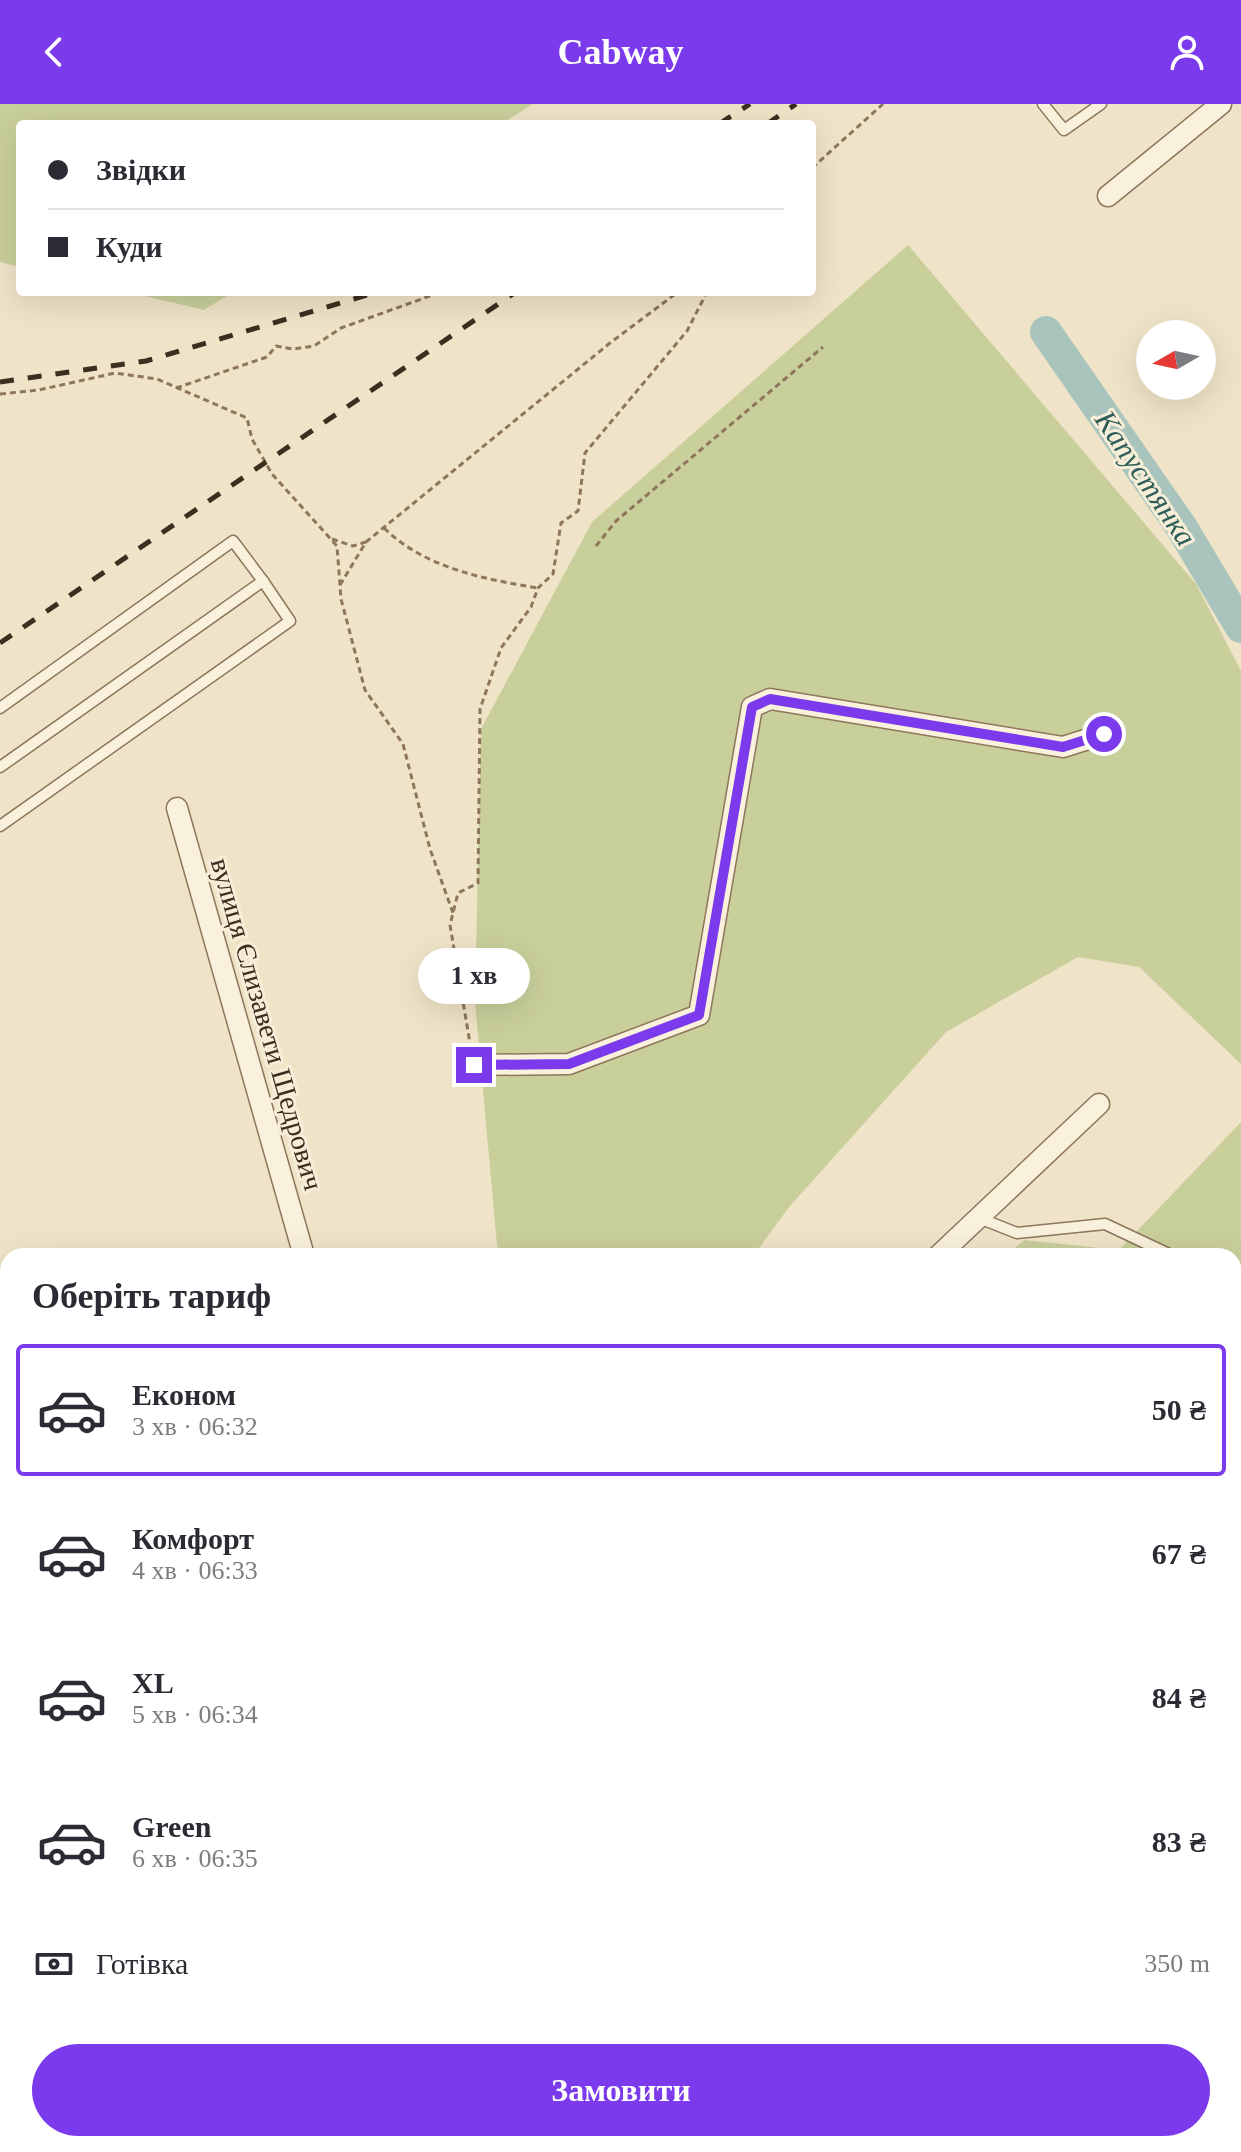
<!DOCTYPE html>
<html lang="uk">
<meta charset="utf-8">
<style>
:root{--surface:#fff;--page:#f7f7f7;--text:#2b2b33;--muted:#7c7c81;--line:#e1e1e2;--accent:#7c3aed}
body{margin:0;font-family:Georgia,serif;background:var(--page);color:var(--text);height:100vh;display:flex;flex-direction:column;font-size:30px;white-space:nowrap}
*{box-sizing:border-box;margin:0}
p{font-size:26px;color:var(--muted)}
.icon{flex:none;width:44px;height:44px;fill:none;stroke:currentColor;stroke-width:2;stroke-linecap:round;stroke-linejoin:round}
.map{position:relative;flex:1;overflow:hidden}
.details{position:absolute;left:0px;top:1144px;width:1242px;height:904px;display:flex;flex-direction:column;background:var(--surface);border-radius:24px 24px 0 0;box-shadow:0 8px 32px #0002}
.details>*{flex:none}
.guide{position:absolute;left:16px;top:16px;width:800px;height:176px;border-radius:8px;box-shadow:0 8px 32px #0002;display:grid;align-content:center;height:176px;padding:0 32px;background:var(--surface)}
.needle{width:52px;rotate:261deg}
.tools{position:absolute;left:1136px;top:216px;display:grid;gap:16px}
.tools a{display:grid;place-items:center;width:80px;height:80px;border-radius:50%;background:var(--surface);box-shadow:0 8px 32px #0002;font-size:40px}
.end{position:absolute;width:36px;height:36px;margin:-18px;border:10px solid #7c3aed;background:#fff;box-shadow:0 0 0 4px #fff}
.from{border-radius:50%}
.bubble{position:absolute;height:56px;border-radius:28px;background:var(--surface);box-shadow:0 8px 32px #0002;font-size:26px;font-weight:700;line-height:56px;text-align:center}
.guide b{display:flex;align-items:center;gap:28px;height:76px;font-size:30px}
.guide b+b{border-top:2px solid var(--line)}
.guide i{width:20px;height:20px;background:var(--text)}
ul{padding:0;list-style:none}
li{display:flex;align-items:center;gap:24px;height:132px;margin:0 16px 12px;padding:0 16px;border:4px solid transparent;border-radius:8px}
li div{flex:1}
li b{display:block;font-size:30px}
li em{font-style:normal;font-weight:700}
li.selected{border-color:var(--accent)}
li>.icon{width:72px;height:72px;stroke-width:1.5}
h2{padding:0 32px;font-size:36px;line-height:96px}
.pay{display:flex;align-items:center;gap:20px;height:88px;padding:0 32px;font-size:30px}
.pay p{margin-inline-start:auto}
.action{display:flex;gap:16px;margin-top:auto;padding:16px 32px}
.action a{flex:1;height:92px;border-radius:48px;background:var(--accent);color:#fff;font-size:32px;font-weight:700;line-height:92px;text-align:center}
header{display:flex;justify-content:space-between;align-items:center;height:104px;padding:0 32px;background:var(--accent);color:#fff;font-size:36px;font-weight:700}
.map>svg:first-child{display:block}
.green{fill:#c9cf9b}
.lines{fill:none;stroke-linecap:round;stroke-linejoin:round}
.river{stroke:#a9c4bc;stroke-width:32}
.lane-casing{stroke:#8d765c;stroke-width:13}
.street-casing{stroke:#8d765c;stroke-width:23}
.path{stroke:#8d765c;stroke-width:3;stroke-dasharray:6 4;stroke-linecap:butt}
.lane{stroke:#faf1dc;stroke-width:10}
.street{stroke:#faf1dc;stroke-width:20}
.rail{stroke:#3d2e20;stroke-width:5;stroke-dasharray:14 14;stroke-linecap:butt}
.route{stroke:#7c3aed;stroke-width:10}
.labels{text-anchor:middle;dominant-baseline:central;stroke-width:6;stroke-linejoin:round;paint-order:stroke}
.street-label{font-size:28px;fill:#3d2e20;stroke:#f7eed8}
.water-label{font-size:30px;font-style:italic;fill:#2f5d5a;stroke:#f7eed8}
</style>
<header><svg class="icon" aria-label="back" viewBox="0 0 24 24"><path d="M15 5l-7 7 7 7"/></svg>Cabway<svg class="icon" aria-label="person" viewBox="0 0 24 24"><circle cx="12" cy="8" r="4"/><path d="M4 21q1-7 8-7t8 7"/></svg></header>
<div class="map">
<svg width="1241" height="2048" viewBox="0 0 1241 2048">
<rect width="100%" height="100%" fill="#f0e4c8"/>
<g class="green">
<path d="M 0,0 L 533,0 L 501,20 L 20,20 L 20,163 L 0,158 Z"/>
<path d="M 908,141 L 1196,480 L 1241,567 L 1241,960 L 1139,863 L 1078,853 L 946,928 L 790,1102 L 753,1152 L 498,1152 L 475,898 L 481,625 L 592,418 Z"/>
<path d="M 128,188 L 233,188 L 204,206 Z"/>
<path d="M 1241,1018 L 1241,1829 L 1234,1825 L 1234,1152 L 1006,1152 L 1024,1136 L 1119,1146 Z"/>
</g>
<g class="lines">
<path class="river" d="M 1046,228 L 1182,424 L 1241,523"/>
<defs>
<g id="lane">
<path d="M 1043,0 L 1064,26 L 1101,0"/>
<path d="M 0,604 L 233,437 L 263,477"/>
<path d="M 0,663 L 263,477 L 290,517 L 0,722"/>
<path d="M 979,1114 L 1017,1129 L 1105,1120 L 1173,1152"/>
<path d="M 1234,1168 L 1241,1166"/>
<path d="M 1234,1627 L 1241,1632"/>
<path d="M 0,1711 L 8,1709"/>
<path d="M 1234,1842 L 1241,1845"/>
<path d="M 1091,2048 L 1095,2040"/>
</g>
<g id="street">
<path d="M 1108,92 L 1221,0"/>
<path d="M 177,704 L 304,1152"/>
<path d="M 474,961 L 569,960 L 699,911 L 752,603 L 770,595 L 1063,643 L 1104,630"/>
<path d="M 938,1152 L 1099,1000"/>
<path d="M 1234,1995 L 1241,1997"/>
<path d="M 535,2040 L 543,2048"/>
<path d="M 296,2048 L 303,2040"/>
</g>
</defs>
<use href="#lane" class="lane-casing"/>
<use href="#street" class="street-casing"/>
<g class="path">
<path d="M 812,64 L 883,0"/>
<path d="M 176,284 L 267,253 L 276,242 L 293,245 L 314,242 L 341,224 L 441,188"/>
<path d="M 0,290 L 39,286 L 115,269 L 157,275 L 247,314 L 252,335 L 272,370 L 337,442 L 341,495 L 365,586 L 403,640 L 430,745 L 453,809"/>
<path d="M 384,424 C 425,464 483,475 538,484"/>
<path d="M 332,435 L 353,442 L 366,438"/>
<path d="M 596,442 L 616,417 L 823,243"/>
<path d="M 340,481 L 366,438 L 610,239 L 678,188"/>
<path d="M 471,945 L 450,821 L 458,789 L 478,779 L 480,605 L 501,544 L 531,503 L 538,484 L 553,470 L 561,419 L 578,407 L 585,349 L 687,227 L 707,188"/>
</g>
<use href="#lane" class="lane"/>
<use href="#street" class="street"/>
<g class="rail">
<path d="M 719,20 L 750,0"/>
<path d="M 767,20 L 796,0"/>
<path d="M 0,278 L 146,257 L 377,188"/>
<path d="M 0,539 L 516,188"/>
</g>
</g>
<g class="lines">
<path class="route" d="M 474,961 L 569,960 L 699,911 L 752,603 L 770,595 L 1063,643 L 1104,630"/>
</g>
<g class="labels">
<g class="street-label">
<text transform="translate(267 920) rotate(74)">вулиця Єлизавети Щедрович</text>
</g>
<g class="water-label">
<text transform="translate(1146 374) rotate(56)">Капустянка</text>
</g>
</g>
</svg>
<div class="tools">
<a><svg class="needle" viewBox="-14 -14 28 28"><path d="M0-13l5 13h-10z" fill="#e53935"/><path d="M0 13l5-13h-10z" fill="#7c7c81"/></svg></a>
</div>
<i class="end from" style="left:1104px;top:630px"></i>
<i class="end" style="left:474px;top:961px"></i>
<div class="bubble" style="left:418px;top:844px;width:112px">1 хв</div>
<div class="guide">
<b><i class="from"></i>Звідки</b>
<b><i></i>Куди</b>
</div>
<section class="details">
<h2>Оберіть тариф</h2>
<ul>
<li class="selected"><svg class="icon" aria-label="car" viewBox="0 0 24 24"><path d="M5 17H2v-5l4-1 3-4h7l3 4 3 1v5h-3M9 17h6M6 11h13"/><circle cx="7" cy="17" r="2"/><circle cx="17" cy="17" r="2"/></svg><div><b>Економ</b><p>3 хв · 06:32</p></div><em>50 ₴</em></li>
<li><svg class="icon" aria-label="car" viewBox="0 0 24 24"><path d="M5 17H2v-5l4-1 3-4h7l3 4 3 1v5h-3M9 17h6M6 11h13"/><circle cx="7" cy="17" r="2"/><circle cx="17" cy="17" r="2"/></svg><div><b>Комфорт</b><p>4 хв · 06:33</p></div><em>67 ₴</em></li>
<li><svg class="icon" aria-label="car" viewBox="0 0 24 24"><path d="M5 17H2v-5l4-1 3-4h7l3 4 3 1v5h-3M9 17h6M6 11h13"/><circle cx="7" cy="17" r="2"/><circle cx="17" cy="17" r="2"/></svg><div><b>XL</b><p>5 хв · 06:34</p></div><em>84 ₴</em></li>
<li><svg class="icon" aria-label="car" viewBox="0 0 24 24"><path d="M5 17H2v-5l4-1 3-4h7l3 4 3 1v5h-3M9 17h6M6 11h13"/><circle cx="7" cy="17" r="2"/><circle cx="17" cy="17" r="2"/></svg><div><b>Green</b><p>6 хв · 06:35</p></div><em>83 ₴</em></li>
</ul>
<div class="pay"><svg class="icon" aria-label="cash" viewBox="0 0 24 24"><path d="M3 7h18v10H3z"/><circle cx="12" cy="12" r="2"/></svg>Готівка<p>350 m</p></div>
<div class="action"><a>Замовити</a></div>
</section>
</div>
